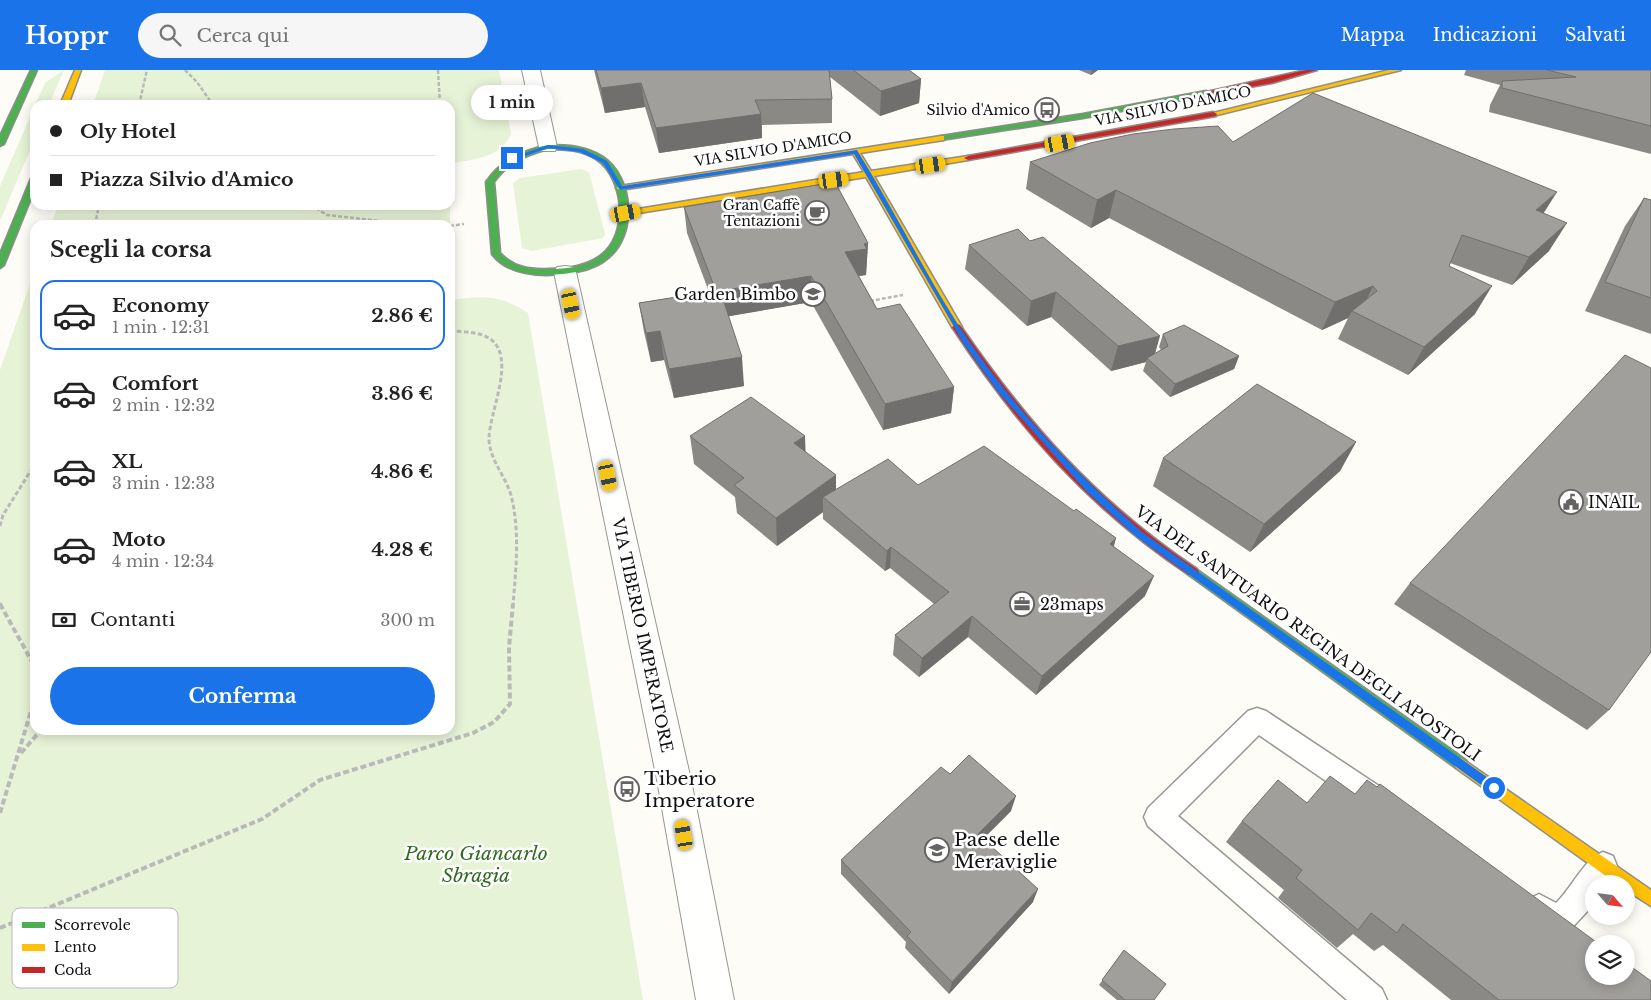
<!DOCTYPE html>
<html lang="it">
<meta charset="utf-8">
<style>
:root{--surface:#fff;--page:#f6f6f6;--text:#222;--muted:#767676;--line:#e0e0e0;--accent:#1a73e8}
body{margin:0;font-family:"Libre Baskerville",serif;background:var(--page);color:var(--text);height:100vh;display:flex;flex-direction:column;font-size:19px;white-space:nowrap}
*{box-sizing:border-box;margin:0}
p{font-size:16px;color:var(--muted)}
.icon{flex:none;width:28px;height:28px;fill:none;stroke:currentColor;stroke-width:2;stroke-linecap:round;stroke-linejoin:round}
.map{position:relative;flex:1;overflow:hidden}
.side{position:absolute;left:30px;top:150px;width:425px;height:515px;display:flex;flex-direction:column;background:var(--surface);border-radius:15px;box-shadow:0 2px 12px #0003}
.side>*{flex:none}
.banner{position:absolute;left:30px;top:30px;width:425px;height:110px;border-radius:15px;box-shadow:0 2px 12px #0003;display:grid;align-content:center;height:110px;padding:0 20px;background:var(--surface)}
.needle{width:32px;rotate:118deg}
.buttons{position:absolute;left:1585px;top:805px;display:grid;gap:10px}
.buttons a{display:grid;place-items:center;width:50px;height:50px;border-radius:50%;background:var(--surface);box-shadow:0 2px 12px #0003;font-size:25px}
.end{position:absolute;width:22px;height:22px;margin:-11px;border:6px solid #1a73e8;background:#fff;box-shadow:0 0 0 2px #fff}
.from{border-radius:50%}
.bubble{position:absolute;height:35px;border-radius:18px;background:var(--surface);box-shadow:0 2px 12px #0003;font-size:16px;font-weight:700;line-height:35px;text-align:center}
.car{position:absolute;width:15px;height:30px;margin:-15px -8px;border-radius:6px;box-shadow:0 0 4px 1px #0007;background:linear-gradient(#f5c518 24%,#345 0 40%,#f5c518 0 76%,#345 0 86%,#f5c518 0)}
.banner b{display:flex;align-items:center;gap:18px;height:48px;font-size:19px}
.banner b+b{border-top:1px solid var(--line)}
.banner i{width:12px;height:12px;background:var(--text)}
ul{padding:0;list-style:none}
li{display:flex;align-items:center;gap:15px;height:70px;margin:0 10px 8px;padding:0 10px;border:2px solid transparent;border-radius:15px}
li div{flex:1}
li b{display:block;font-size:19px}
li em{font-style:normal;font-weight:700}
li.selected{border-color:var(--accent)}
li>.icon{width:45px;height:45px;stroke-width:1.5}
h2{padding:0 20px;font-size:22px;line-height:60px}
.pay{display:flex;align-items:center;gap:12px;height:55px;padding:0 20px;font-size:19px}
.pay p{margin-inline-start:auto}
.primary-button{display:flex;gap:10px;margin-top:auto;padding:10px 20px}
.primary-button a{flex:1;height:58px;border-radius:30px;background:var(--accent);color:#fff;font-size:20px;font-weight:700;line-height:58px;text-align:center}
header{display:flex;align-items:center;gap:30px;box-sizing:border-box;height:70px;padding:0 25px;background:var(--accent);color:#fff}
header strong{font-size:24px}
nav{display:flex;gap:28px;margin-inline-start:auto;font-size:18px}
.search{width:350px;height:45px;background:var(--page);display:flex;align-items:center;gap:12px;box-sizing:border-box;padding:0 18px;border-radius:28px;color:var(--muted);font-size:19px}
.map>svg:first-child{display:block}
.green{fill:#e7f3d7}
.lines{fill:none;stroke-linecap:round;stroke-linejoin:round}
.lane-casing{stroke:#979795;stroke-width:3}
.street-casing{stroke:#979795;stroke-width:2}
.fast-casing{stroke:#8e8d8b;stroke-width:3}
.slow-casing{stroke:#8e8d8b;stroke-width:3}
.jam-casing{stroke:#8e8d8b;stroke-width:3}
.path-far2{stroke:#b9b9b8;stroke-width:2.5;stroke-dasharray:4 2;stroke-linecap:butt}
.path-far1{stroke:#b9b9b8;stroke-width:3;stroke-dasharray:4.5 2.5;stroke-linecap:butt}
.path{stroke:#b9b9b8;stroke-width:4;stroke-dasharray:6 3;stroke-linecap:butt}
.lane{fill:#fffffe;fill-rule:evenodd}
.street{fill:#fffffe;fill-rule:evenodd}
.fast{fill:#4caf50;fill-rule:evenodd}
.slow{fill:#ffc107;fill-rule:evenodd}
.jam{fill:#c62828;fill-rule:evenodd}
.wall{fill:#8a8986}
.shaded-wall{fill:#716f6d}
.building{fill:#a19f9c;stroke:#716f6d}
.route{fill:#1a73e8}
.labels{text-anchor:middle;dominant-baseline:central;stroke-width:5;stroke-linejoin:round;paint-order:stroke}
.far-street-label{font-size:14px;fill:#111;stroke:#fff}
.far-poi-label{font-size:14px;fill:#111;stroke:#fff;text-anchor:end}
.poi-label{font-size:16px;fill:#111;stroke:#fff;text-anchor:start}
.street-label{font-size:16px;fill:#111;stroke:#fff}
.near-poi-label{font-size:19px;fill:#111;stroke:#fff;text-anchor:start}
.near-park-label{font-size:19px;font-style:italic;fill:#2f6b1f;stroke:#fff}
.key{fill:#fff;stroke:#b8b8b8;stroke-width:1}
.key-label{font-size:14px;fill:#111}
</style>
<header>
<strong>Hoppr</strong>
<div class="search"><svg class="icon" aria-label="search" viewBox="0 0 24 24"><circle cx="10" cy="10" r="6"/><path d="M15 15l6 6"/></svg>Cerca qui</div>
<nav><a>Mappa</a><a>Indicazioni</a><a>Salvati</a></nav>
</header>
<div class="map">
<svg width="1651" height="930" viewBox="0 0 1651 930">
<rect width="100%" height="100%" fill="#fdfcf7"/>
<g class="green">
<path d="M 64,0 L 49,35 L 35,35 L 45,13 Z"/>
<path d="M 105,0 L 499,0 L 511,64 C 501,88 472,90 450,93 L 450,35 L 93,35 Z"/>
<path d="M 35,36 L 35,68 L 0,151 L 0,116 Z"/>
<path d="M 581,99 L 589,102 L 605,164 L 603,168 L 532,181 L 522,178 L 513,113 L 520,108 Z"/>
<path d="M 58,135 L 450,135 L 450,155 L 51,155 Z"/>
<path d="M 35,199 L 35,660 L 450,660 L 450,230 C 483,226 499,224 528,243 L 643,930 L 0,930 L 0,300 Z"/>
</g>
<g class="lines">
<defs>
<g id="lane">
<path d="M 1257,638 L 1266,641 L 1394,726 L 1398,735 L 1394,744 L 1384,748 L 1374,744 L 1259,665 L 1178,746 L 1382,919 L 1387,930 L 1347,930 L 1148,756 L 1144,747 L 1148,738 L 1248,641 Z"/>
<path d="M 1603,782 L 1613,786 L 1617,796 L 1608,814 L 1594,814 L 1594,834 L 1568,862 L 1558,867 L 1529,849 L 1524,839 L 1529,829 L 1539,824 L 1556,833 C 1572,818 1583,790 1603,782 Z"/>
</g>
<g id="street">
<path d="M 522,0 L 540,0 L 557,77 L 555,81 L 541,81 L 539,77 Z"/>
<path d="M 565,196 L 573,197 L 576,202 L 691,710 L 734,930 L 696,930 L 657,710 L 554,202 L 557,197 Z"/>
</g>
<g id="fast">
<path d="M 31,0 L 37,0 L 4,74 L 0,76 L 0,66 Z"/>
<path d="M 1206,21 L 1210,23 L 1209,25 L 1083,48 L 941,70 L 937,68 L 941,66 L 1083,44 Z"/>
<path d="M 548,75 C 567,75 587,76 603,87 C 634,108 637,165 608,188 C 592,202 567,204 547,205 C 526,205 505,201 492,184 L 486,112 C 502,89 522,81 548,75 ZM 548,79 C 565,79 582,80 596,89 C 625,108 629,166 600,186 C 585,197 567,199 549,199 C 531,200 514,198 500,183 L 494,112 C 507,93 526,85 548,79 Z"/>
<path d="M 32,106 L 35,106 L 35,118 L 4,195 L 0,198 L 0,184 Z"/>
<path d="M 1193,497 L 1466,690 L 1468,694 L 1466,698 L 1461,700 L 1456,698 L 1189,505 L 1187,502 L 1189,499 Z"/>
</g>
<g id="slow">
<path d="M 75,0 L 81,0 L 68,35 L 60,35 Z"/>
<path d="M 1389,0 L 1401,0 L 1213,46 L 1209,44 Z"/>
<path d="M 941,66 L 944,66 L 944,70 L 860,83 L 871,101 L 968,86 L 972,88 L 968,90 L 874,106 L 962,257 L 957,260 L 952,257 L 866,107 L 626,145 L 622,143 L 626,141 L 864,102 L 853,84 L 620,120 L 616,118 L 620,116 Z"/>
<path d="M 1461,688 L 1651,820 L 1651,836 L 1626,820 L 1626,814 L 1617,814 L 1456,698 L 1454,694 L 1456,690 Z"/>
</g>
<g id="jam">
<path d="M 1306,0 L 1317,0 L 1272,13 L 1206,25 L 1202,23 Z"/>
<path d="M 1213,42 L 1217,44 L 1216,46 L 968,90 L 964,88 L 968,86 Z"/>
<path d="M 957,254 L 960,255 C 1028,354 1097,432 1197,499 L 1199,502 L 1197,505 L 1189,505 C 1089,438 1018,358 952,257 Z"/>
</g>
</defs>
<use href="#lane" class="lane-casing"/>
<use href="#street" class="street-casing"/>
<use href="#fast" class="fast-casing"/>
<use href="#slow" class="slow-casing"/>
<use href="#jam" class="jam-casing"/>
<g class="path-far2">
<path d="M 185,0 L 197,12 L 213,35"/>
<path d="M 438,0 L 440,35"/>
<path d="M 139,35 L 147,0"/>
<path d="M 311,135 L 327,145 L 416,155"/>
<path d="M 95,155 L 99,135"/>
<path d="M 450,156 L 464,154"/>
<path d="M 870,231 L 903,225"/>
</g>
<g class="path-far1">
<path d="M 450,261 C 466,262 490,261 498,278 C 510,301 490,343 489,368 C 489,389 505,405 511,425 C 520,460 516,499 513,535"/>
<path d="M 35,300 L 35,307"/>
<path d="M 0,456 L 3,445 L 35,394"/>
<path d="M 0,533 L 1,535"/>
</g>
<g class="path">
<path d="M 0,534 L 35,597"/>
<path d="M 21,683 L 41,660"/>
<path d="M 0,743 L 35,628"/>
<path d="M 0,858 L 262,749 L 320,710 L 473,663 L 494,652 L 510,634 L 509,577 L 513,534"/>
</g>
<use href="#lane" class="lane"/>
<use href="#street" class="street"/>
<use href="#fast" class="fast"/>
<use href="#slow" class="slow"/>
<use href="#jam" class="jam"/>
</g>
<g class="wall">
<path d="M 594,0 L 909,0 L 921,9 L 919,33 L 880,46 L 830,7 L 832,29 L 832,53 L 762,55 L 762,68 L 659,83 L 645,37 L 605,43 Z"/>
<path d="M 1079,0 L 1098,0 L 1091,5 Z"/>
<path d="M 1466,0 L 1651,0 L 1651,84 L 1489,42 L 1490,35 L 1500,15 L 1464,5 Z"/>
<path d="M 1233,72 L 1544,143 L 1549,181 L 1512,215 L 1450,193 L 1449,196 L 1475,244 L 1408,305 L 1338,269 L 1348,248 L 1322,260 L 1109,148 L 1091,158 L 1026,119 L 1030,92 Z"/>
<path d="M 1644,128 L 1651,130 L 1651,264 L 1585,241 L 1625,156 Z"/>
<path d="M 684,137 L 868,173 L 866,205 L 859,206 L 877,239 L 954,317 L 951,343 L 883,360 L 811,232 L 728,246 L 744,316 L 674,328 L 664,290 L 651,292 L 644,262 L 639,233 L 709,222 L 687,163 Z"/>
<path d="M 1030,171 L 1155,284 L 1161,280 L 1159,277 L 1163,264 L 1239,286 L 1234,299 L 1170,327 L 1143,301 L 1146,292 L 1111,301 L 1051,247 L 1027,256 L 965,199 L 969,175 Z"/>
<path d="M 690,366 L 805,366 L 805,382 L 836,405 L 836,420 L 918,415 L 1074,441 L 1116,468 L 1114,476 L 1145,526 L 1036,625 L 968,567 L 919,607 L 893,585 L 895,565 L 934,534 L 890,498 L 885,501 L 823,449 L 823,442 L 777,476 L 737,443 L 735,427 L 694,394 Z"/>
<path d="M 1356,372 L 1340,401 L 1250,482 L 1153,416 L 1163,388 Z"/>
<path d="M 1410,513 L 1609,640 L 1587,660 L 1394,534 Z"/>
<path d="M 950,704 L 1011,741 L 983,769 L 1033,832 L 949,924 L 905,878 L 906,872 L 841,804 L 841,790 Z"/>
<path d="M 1355,724 L 1651,930 L 1451,930 L 1383,875 L 1374,881 L 1353,864 L 1337,878 L 1278,828 L 1284,820 L 1226,772 L 1242,751 L 1307,733 Z"/>
<path d="M 1124,880 L 1154,930 L 1117,930 L 1099,915 Z"/>
</g>
<g class="shaded-wall">
<path d="M 1092,0 L 1098,0 L 1091,5 Z"/>
<path d="M 921,9 L 919,33 L 880,46 L 881,21 Z"/>
<path d="M 641,13 L 645,37 L 605,43 L 601,18 Z"/>
<path d="M 761,44 L 762,68 L 659,83 L 656,58 Z"/>
<path d="M 1116,120 L 1109,148 L 1091,158 L 1097,130 Z"/>
<path d="M 1557,122 L 1540,149 L 1536,140 Z"/>
<path d="M 1567,153 L 1549,181 L 1512,215 L 1529,187 Z"/>
<path d="M 868,173 L 866,205 L 845,208 L 845,182 L 864,174 Z"/>
<path d="M 811,206 L 811,232 L 719,248 L 716,222 Z"/>
<path d="M 1373,216 L 1360,243 L 1352,241 L 1348,248 L 1322,260 L 1335,232 Z"/>
<path d="M 1492,216 L 1475,244 L 1408,305 L 1424,277 Z"/>
<path d="M 1056,222 L 1051,247 L 1027,256 L 1031,231 Z"/>
<path d="M 660,261 L 664,290 L 651,292 L 646,263 Z"/>
<path d="M 1160,266 L 1153,291 L 1147,288 L 1146,292 L 1111,301 L 1118,276 Z"/>
<path d="M 1239,286 L 1234,299 L 1170,327 L 1175,314 Z"/>
<path d="M 742,287 L 744,316 L 674,328 L 669,299 Z"/>
<path d="M 954,317 L 951,343 L 883,360 L 885,334 Z"/>
<path d="M 805,366 L 806,394 L 794,373 Z"/>
<path d="M 1356,372 L 1340,401 L 1250,482 L 1264,454 Z"/>
<path d="M 836,405 L 836,433 L 823,427 L 823,442 L 777,476 L 776,448 Z"/>
<path d="M 1116,468 L 1109,489 L 1110,474 Z"/>
<path d="M 891,477 L 890,498 L 885,501 L 887,481 Z"/>
<path d="M 1154,506 L 1145,526 L 1036,625 L 1042,606 Z"/>
<path d="M 972,546 L 968,567 L 919,607 L 922,588 Z"/>
<path d="M 1016,726 L 1011,741 L 974,778 L 978,764 Z"/>
<path d="M 1038,819 L 1033,832 L 949,924 L 952,912 Z"/>
</g>
<g class="building">
<path d="M 596,0 L 829,0 L 832,29 L 755,30 L 761,44 L 656,58 L 641,13 L 601,18 Z"/>
<path d="M 853,0 L 909,0 L 921,9 L 881,21 Z"/>
<path d="M 1547,0 L 1651,0 L 1651,56 L 1502,18 L 1502,11 L 1576,7 Z"/>
<path d="M 1313,23 L 1557,122 L 1536,140 L 1567,153 L 1529,187 L 1462,165 L 1449,196 L 1492,216 L 1424,277 L 1352,241 L 1377,221 L 1373,216 L 1335,232 L 1116,120 L 1097,130 L 1030,92 L 1090,73 L 1133,64 L 1174,59 L 1218,56 L 1233,72 Z"/>
<path d="M 835,112 L 868,173 L 864,174 L 867,179 L 845,182 L 877,239 L 900,234 L 954,317 L 885,334 L 811,206 L 720,221 L 720,220 L 716,221 L 684,137 Z"/>
<path d="M 1644,128 L 1651,130 L 1651,228 L 1605,212 Z"/>
<path d="M 1018,159 L 1030,171 L 1043,167 L 1160,266 L 1118,276 L 1056,222 L 1031,231 L 969,175 Z"/>
<path d="M 720,220 L 742,287 L 669,299 L 660,261 L 646,263 L 639,233 Z"/>
<path d="M 1184,255 L 1239,286 L 1175,314 L 1147,288 L 1168,276 L 1163,264 Z"/>
<path d="M 1625,285 L 1651,298 L 1651,582 L 1609,640 L 1410,513 Z"/>
<path d="M 1257,314 L 1356,372 L 1264,454 L 1163,388 Z"/>
<path d="M 751,327 L 805,366 L 794,373 L 836,405 L 776,448 L 734,415 L 744,408 L 690,366 Z"/>
<path d="M 984,376 L 1074,441 L 1076,439 L 1116,468 L 1110,474 L 1154,506 L 1042,606 L 972,546 L 922,588 L 895,565 L 949,522 L 891,477 L 887,481 L 823,427 L 888,389 L 918,415 Z"/>
<path d="M 969,685 L 1016,726 L 978,764 L 1038,819 L 952,912 L 907,866 L 911,862 L 841,790 L 941,697 L 950,704 Z"/>
<path d="M 1330,706 L 1355,724 L 1367,710 L 1377,717 L 1380,714 L 1599,874 L 1594,874 L 1594,906 L 1626,906 L 1626,893 L 1651,911 L 1651,930 L 1499,930 L 1403,854 L 1397,863 L 1371,843 L 1358,860 L 1296,808 L 1302,800 L 1242,751 L 1278,710 L 1307,733 Z"/>
<path d="M 1124,880 L 1166,914 L 1154,930 L 1125,930 L 1102,910 Z"/>
</g>
<path class="route" d="M 548,75 L 583,79 L 607,91 L 622,116 L 857,80 C 897,144 929,213 971,274 C 1019,344 1079,406 1142,462 L 1498,715 L 1498,722 L 1491,722 L 1137,467 L 1087,422 L 999,323 L 964,274 L 854,84 L 620,120 L 603,93 L 580,82 L 548,78 L 514,90 L 510,88 Z"/>
<defs>
<symbol id="bus-ring" viewBox="-11 -11 22 22"><circle r="9.5" fill="#fff" stroke="#646362" stroke-width="1.5"/><path d="M-5-6H5V4H4V6H2V4H-2V6H-4V4H-5ZM-3.5-4V0h7V-4ZM-3.5 1.2v1.5H-2V1.2ZM2 1.2v1.5H3.5V1.2Z" fill="#646362"/></symbol>
<symbol id="cafe-ring" viewBox="-11 -11 22 22"><circle r="9.5" fill="#fff" stroke="#646362" stroke-width="1.5"/><path d="M-5.5-4.5H6V0H3Q3 3.5 0 3.5H-2.5Q-5.5 3.5-5.5 0ZM3-3.2v2h1.7v-2ZM-6 4.5H4V6H-6Z" fill="#646362"/></symbol>
<symbol id="school-ring" viewBox="-11 -11 22 22"><circle r="9.5" fill="#fff" stroke="#646362" stroke-width="1.5"/><path d="M0-5L7-2L0 1L-7-2ZM-4 1L0 2.5L4 1V4Q0 6-4 4Z" fill="#646362"/></symbol>
<symbol id="civic-ring" viewBox="-11 -11 22 22"><circle r="9.5" fill="#fff" stroke="#646362" stroke-width="1.5"/><path d="M-.6-6.5H3V-4.5H.6V-3L4-1V1h2V6H-6V1h2V-1L-.6-3ZM-1.2 2.5V6h2.4V2.5Z" fill="#646362"/></symbol>
<symbol id="office-ring" viewBox="-11 -11 22 22"><circle r="9.5" fill="#fff" stroke="#646362" stroke-width="1.5"/><path d="M-6-3h4V-5.5h4V-3h4V5H-6ZM-1-4.5V-3h2v-1.5ZM-6 0V1H6V0Z" fill="#646362"/></symbol>
</defs>
<g fill-rule="evenodd">
<use href="#bus-ring" x="1033" y="26" width="28" height="28"/>
<use href="#cafe-ring" x="803" y="129" width="28" height="28"/>
<use href="#school-ring" x="799" y="210" width="28" height="28"/>
<use href="#civic-ring" x="1557" y="418" width="28" height="28"/>
<use href="#office-ring" x="1008" y="520" width="28" height="28"/>
<use href="#bus-ring" x="613" y="705" width="28" height="28"/>
<use href="#school-ring" x="923" y="766" width="28" height="28"/>
</g>
<g class="labels">
<g class="far-street-label">
<text transform="translate(1173 36) rotate(-11)">VIA SILVIO D'AMICO</text>
<text transform="translate(773 79) rotate(-9)">VIA SILVIO D'AMICO</text>
</g>
<g class="far-poi-label">
<text x="1030" y="40">Silvio d'Amico</text>
<text x="800" y="135">Gran Caffè<tspan x="800" dy="16">Tentazioni</tspan></text>
</g>
<g class="poi-label">
<text x="796" y="224" text-anchor="end">Garden Bimbo</text>
<text x="1588" y="432">INAIL</text>
<text x="1040" y="534">23maps</text>
</g>
<g class="street-label">
<text transform="translate(1308 563) rotate(36)">VIA DEL SANTUARIO REGINA DEGLI APOSTOLI</text>
<text transform="translate(643 565) rotate(78)">VIA TIBERIO IMPERATORE</text>
</g>
<g class="near-poi-label">
<text x="644" y="708">Tiberio<tspan x="644" dy="22">Imperatore</tspan></text>
<text x="954" y="769">Paese delle<tspan x="954" dy="22">Meraviglie</tspan></text>
</g>
<g class="near-park-label">
<text x="476" y="783">Parco Giancarlo<tspan x="476" dy="22">Sbragia</tspan></text>
</g>
</g>
<rect x="12" y="838" width="166" height="80" rx="8" class="key"/>
<rect x="22" y="852" width="23" height="6" fill="#4caf50"/>
<rect x="22" y="874" width="23" height="7" fill="#ffc107"/>
<rect x="22" y="897" width="23" height="6" fill="#c62828"/>
<g class="key-label">
<text x="54" y="860">Scorrevole</text>
<text x="54" y="882">Lento</text>
<text x="54" y="905">Coda</text>
</g>
</svg>
<div class="buttons">
<a><svg class="needle" viewBox="-14 -14 28 28"><path d="M0-13l5 13h-10z" fill="#e53935"/><path d="M0 13l5-13h-10z" fill="#767676"/></svg></a>
<a><svg class="icon" aria-label="layers" viewBox="0 0 24 24"><path d="M12 4l9 5-9 5-9-5zM3 14l9 5 9-5"/></svg></a>
</div>
<i class="end from" style="left:1494px;top:718px"></i>
<i class="end" style="left:512px;top:88px"></i>
<div class="bubble" style="left:471px;top:15px;width:82px">1 min</div>
<i class="car" style="left:1060px;top:73px;rotate:80deg"></i>
<i class="car" style="left:931px;top:95px;rotate:81deg"></i>
<i class="car" style="left:834px;top:110px;rotate:82deg"></i>
<i class="car" style="left:626px;top:143px;rotate:80deg"></i>
<i class="car" style="left:571px;top:234px;rotate:168deg"></i>
<i class="car" style="left:608px;top:406px;rotate:168deg"></i>
<i class="car" style="left:684px;top:765px;rotate:350deg"></i>
<div class="banner">
<b><i class="from"></i>Oly Hotel</b>
<b><i></i>Piazza Silvio d'Amico</b>
</div>
<section class="side">
<h2>Scegli la corsa</h2>
<ul>
<li class="selected"><svg class="icon" aria-label="car" viewBox="0 0 24 24"><path d="M5 17H2v-5l4-1 3-4h7l3 4 3 1v5h-3M9 17h6M6 11h13"/><circle cx="7" cy="17" r="2"/><circle cx="17" cy="17" r="2"/></svg><div><b>Economy</b><p>1 min · 12:31</p></div><em>2.86 €</em></li>
<li><svg class="icon" aria-label="car" viewBox="0 0 24 24"><path d="M5 17H2v-5l4-1 3-4h7l3 4 3 1v5h-3M9 17h6M6 11h13"/><circle cx="7" cy="17" r="2"/><circle cx="17" cy="17" r="2"/></svg><div><b>Comfort</b><p>2 min · 12:32</p></div><em>3.86 €</em></li>
<li><svg class="icon" aria-label="car" viewBox="0 0 24 24"><path d="M5 17H2v-5l4-1 3-4h7l3 4 3 1v5h-3M9 17h6M6 11h13"/><circle cx="7" cy="17" r="2"/><circle cx="17" cy="17" r="2"/></svg><div><b>XL</b><p>3 min · 12:33</p></div><em>4.86 €</em></li>
<li><svg class="icon" aria-label="car" viewBox="0 0 24 24"><path d="M5 17H2v-5l4-1 3-4h7l3 4 3 1v5h-3M9 17h6M6 11h13"/><circle cx="7" cy="17" r="2"/><circle cx="17" cy="17" r="2"/></svg><div><b>Moto</b><p>4 min · 12:34</p></div><em>4.28 €</em></li>
</ul>
<div class="pay"><svg class="icon" aria-label="cash" viewBox="0 0 24 24"><path d="M3 7h18v10H3z"/><circle cx="12" cy="12" r="2"/></svg>Contanti<p>300 m</p></div>
<div class="primary-button"><a>Conferma</a></div>
</section>
</div>
